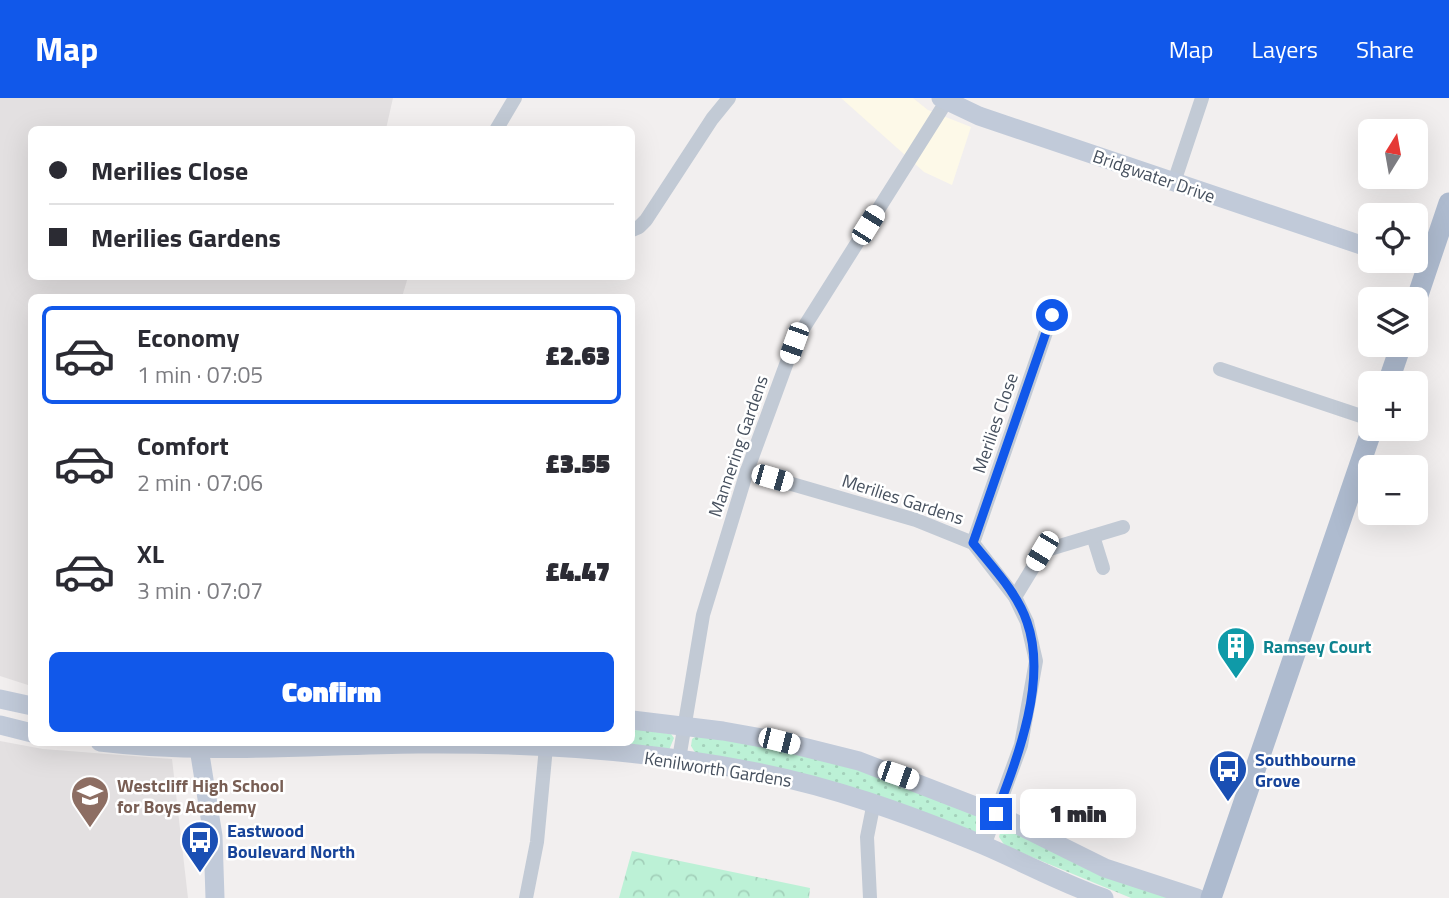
<!DOCTYPE html>
<meta charset="utf-8">
<style>
:root{--surface:#fff;--page:#f2f2f3;--text:#2b2b33;--muted:#7c7c81;--line:#e1e1e2;--accent:#1158ea}
body{margin:0;font-family:"Titillium Web",sans-serif;background:var(--page);color:var(--text);height:100vh;display:flex;flex-direction:column;font-size:26px;white-space:nowrap}
*{box-sizing:border-box;margin:0}
p{font-size:23px;color:var(--muted)}
.icon{flex:none;width:38px;height:38px;fill:none;stroke:currentColor;stroke-width:2;stroke-linecap:round;stroke-linejoin:round}
.map{position:relative;flex:1;overflow:hidden}
.panel{position:absolute;left:28px;top:196px;width:607px;height:452px;display:flex;flex-direction:column;background:var(--surface);border-radius:10px;box-shadow:0 7px 28px #0002}
.panel>*{flex:none}
.banner{position:absolute;left:28px;top:28px;width:607px;height:154px;border-radius:10px;box-shadow:0 7px 28px #0002;display:grid;align-content:center;height:154px;padding:0 21px;background:var(--surface)}
.needle{width:46px;rotate:11deg}
.tools{position:absolute;left:1358px;top:21px;display:grid;gap:14px}
.tools a{display:grid;place-items:center;width:70px;height:70px;border-radius:10px;background:var(--surface);box-shadow:0 7px 28px #0002;font-size:35px}
.end{position:absolute;width:32px;height:32px;margin:-16px;border:9px solid #1158ea;background:#fff;box-shadow:0 0 0 4px #fff}
.from{border-radius:50%}
.bubble{position:absolute;height:49px;border-radius:10px;background:var(--surface);box-shadow:0 7px 28px #0002;font-size:23px;font-weight:800;line-height:49px;text-align:center}
.car{position:absolute;width:21px;height:42px;margin:-21px -10px;border-radius:9px;box-shadow:0 0 5px 2px #0007;background:linear-gradient(#fff 24%,#345 0 40%,#fff 0 76%,#345 0 86%,#fff 0)}
.banner b{display:flex;align-items:center;gap:24px;height:66px;font-size:26px}
.banner b+b{border-top:2px solid var(--line)}
.banner i{width:18px;height:18px;background:var(--text)}
ul{padding:12px 0 0;list-style:none}
li{display:flex;align-items:center;gap:21px;height:98px;margin:0 14px 10px;padding:0 7px;border:4px solid transparent;border-radius:10px}
li div{flex:1}
li b{display:block;font-size:26px}
li em{font-style:normal;font-weight:800}
li.active{border-color:var(--accent)}
li>.icon{width:63px;height:63px;stroke-width:1.5}
.cta{display:flex;gap:14px;margin-top:auto;padding:14px 21px}
.cta a{flex:1;height:80px;border-radius:10px;background:var(--accent);color:#fff;font-size:28px;font-weight:800;line-height:80px;text-align:center}
header{display:flex;align-items:center;gap:42px;box-sizing:border-box;height:98px;padding:0 35px;background:var(--accent);color:#fff}
header strong{font-size:33px}
nav{display:flex;gap:38px;margin-inline-start:auto;font-size:24px}
.map>svg:first-child{display:block}
.commercial{fill:#fdf9e8}
.education{fill:#e3e0e1}
.grass{fill:url(#grass-dots)}
.park{fill:url(#park-crowns)}
.lines{fill:none;stroke-linecap:round;stroke-linejoin:round}
.street{stroke:#c2cad5;stroke-width:14}
.secondary{stroke:#c1cad9;stroke-width:19}
.primary{stroke:#aebbcf;stroke-width:21}
.route{stroke:#1158ea;stroke-width:9}
.labels{text-anchor:middle;dominant-baseline:central;stroke-width:5;stroke-linejoin:round;paint-order:stroke}
.street-label{font-size:18px;fill:#46505e;stroke:#fff}
.culture-label{font-size:18px;font-weight:bold;fill:#0d838f;stroke:#fff;text-anchor:start}
.transit-label{font-size:18px;font-weight:bold;fill:#164399;stroke:#fff;text-anchor:start}
.education-label{font-size:18px;font-weight:bold;fill:#785e54;stroke:#fff;text-anchor:start}
</style>
<header>
<strong>Map</strong>
<nav><a>Map</a><a>Layers</a><a>Share</a></nav>
</header>
<div class="map">
<svg width="1449" height="800" viewBox="0 0 1449 800">
<defs>
<pattern id="grass-dots" width="8" height="8" patternUnits="userSpaceOnUse" patternTransform="scale(1.75)"><rect width="8" height="8" fill="#bcf1d6"/><path d="M2 2h.1M6 6h.1" fill="none" stroke="#a3d0ba" stroke-width="1.8" stroke-linecap="round"/></pattern>
<pattern id="park-crowns" width="20" height="18" patternUnits="userSpaceOnUse" patternTransform="scale(1.75)"><rect width="20" height="18" fill="#bcf1d6"/><path d="M2 6a3 3 0 1 1 6 0M12 15a3 3 0 1 1 6 0" fill="none" stroke="#a3d0ba"/></pattern>
</defs>
<rect width="100%" height="100%" fill="#f2efef"/>
<path class="commercial" d="M 841,0 L 913,0 L 928,12 L 971,29 L 952,87 L 924,74 Z"/>
<g class="education">
<path d="M 0,0 L 393,0 L 386,31 L 32,32 L 32,178 L 408,179 L 402,199 L 32,200 L 31,588 L 0,578 Z"/>
<path d="M 0,643 L 43,651 L 172,661 L 188,800 L 0,800 Z"/>
</g>
<g class="grass">
<path d="M 632,630 L 671,636 L 674,640 L 669,652 L 562,644 L 632,644 Z"/>
<path d="M 699,636 L 838,663 L 985,717 C 988,729 985,735 973,736 L 696,656 L 691,648 L 692,641 Z"/>
<path d="M 1009,729 L 1179,800 L 1131,800 L 1005,748 L 999,739 L 1001,731 Z"/>
</g>
<path class="park" d="M 632,753 L 810,790 L 809,800 L 619,800 Z"/>
<g class="lines">
<g class="street">
<path d="M 496,32 L 515,0"/>
<path d="M 1174,84 L 1202,0"/>
<path d="M 632,132 L 639,129 L 646,122 L 712,21 L 729,0"/>
<path d="M 1220,271 L 1370,321"/>
<path d="M 747,373 L 916,422 L 973,445 L 1015,499 L 1027,524 L 1036,563 L 1021,647 L 984,748"/>
<path d="M 1093,438 L 1103,470"/>
<path d="M 973,445 L 1052,217"/>
<path d="M 1015,499 L 1043,453 L 1123,429"/>
<path d="M 679,661 L 703,517 L 747,373 L 794,245 L 946,4"/>
<path d="M 526,800 L 537,744 L 546,649"/>
<path d="M 870,800 L 867,739 L 874,704"/>
</g>
<g class="secondary">
<path d="M 941,0 L 979,18 L 1370,150"/>
<path d="M 1410,163 L 1427,169"/>
<path d="M 0,601 L 32,608"/>
<path d="M 632,622 L 723,633 L 779,643 L 859,663 L 996,716 L 1105,770 L 1197,800"/>
<path d="M 0,627 L 32,635"/>
<path d="M 100,644 C 206,657 312,647 418,646 C 525,645 641,652 746,672 C 828,687 906,715 983,747 C 1023,764 1063,786 1104,800"/>
<path d="M 198,644 L 213,738 L 215,800"/>
</g>
<g class="primary">
<path d="M 1416,203 L 1449,105"/>
<path d="M 1388,285 L 1401,247"/>
<path d="M 1211,800 L 1372,331"/>
</g>
</g>
<g class="lines">
<path class="route" d="M 996,716 C 1017,661 1048,583 1027,524 C 1017,494 992,469 973,445 L 1052,217"/>
</g>
<defs>
<symbol id="building-pin" viewBox="-11 -11 22 30"><path d="M0 17L-7.5 6A9.5 9.5 0 1 1 7.5 6Z" fill="#0f9aa8" stroke="#fff"/><path d="M-4-6H4V6H1V3H-1V6H-4ZM-2.5-4.3h1.7v1.8h-1.7ZM.8-4.3h1.7v1.8H.8ZM-2.5-1h1.7V.8h-1.7ZM.8-1h1.7V.8H.8Z" fill="#fff"/></symbol>
<symbol id="bus-pin" viewBox="-11 -11 22 30"><path d="M0 17L-7.5 6A9.5 9.5 0 1 1 7.5 6Z" fill="#1a4fb4" stroke="#fff"/><path d="M-5-6H5V4H4V6H2V4H-2V6H-4V4H-5ZM-3.5-4V0h7V-4ZM-3.5 1.2v1.5H-2V1.2ZM2 1.2v1.5H3.5V1.2Z" fill="#fff"/></symbol>
<symbol id="school-pin" viewBox="-11 -11 22 30"><path d="M0 17L-7.5 6A9.5 9.5 0 1 1 7.5 6Z" fill="#8d6e63" stroke="#fff"/><path d="M0-5L7-2L0 1L-7-2ZM-4 1L0 2.5L4 1V4Q0 6-4 4Z" fill="#fff"/></symbol>
</defs>
<g fill-rule="evenodd">
<use href="#building-pin" x="1214" y="526" width="44" height="60"/>
<use href="#bus-pin" x="1206" y="649" width="44" height="60"/>
<use href="#school-pin" x="68" y="675" width="44" height="60"/>
<use href="#bus-pin" x="178" y="720" width="44" height="60"/>
</g>
<g class="labels">
<g class="street-label">
<text transform="translate(1154 78) rotate(19)">Bridgwater Drive</text>
<text transform="translate(995 325) rotate(-71)">Merilies Close</text>
<text transform="translate(738 348) rotate(-71)">Mannering Gardens</text>
<text transform="translate(903 401) rotate(18)">Merilies Gardens</text>
<text transform="translate(718 671) rotate(9)">Kenilworth Gardens</text>
</g>
<g class="culture-label">
<text x="1263" y="548">Ramsey Court</text>
</g>
<g class="transit-label">
<text x="1255" y="661">Southbourne<tspan x="1255" dy="21">Grove</tspan></text>
<text x="227" y="732">Eastwood<tspan x="227" dy="21">Boulevard North</tspan></text>
</g>
<g class="education-label">
<text x="117" y="687">Westcliff High School<tspan x="117" dy="21">for Boys Academy</tspan></text>
</g>
</g>
</svg>
<div class="tools">
<a><svg class="needle" viewBox="-14 -14 28 28"><path d="M0-13l5 13h-10z" fill="#e53935"/><path d="M0 13l5-13h-10z" fill="#7c7c81"/></svg></a>
<a><svg class="icon" aria-label="locate" viewBox="0 0 24 24"><circle cx="12" cy="12" r="6"/><path d="M12 2v4M12 18v4M2 12h4M18 12h4"/></svg></a>
<a><svg class="icon" aria-label="layers" viewBox="0 0 24 24"><path d="M12 4l9 5-9 5-9-5zM3 14l9 5 9-5"/></svg></a>
<a>+</a>
<a>−</a>
</div>
<i class="end from" style="left:1052px;top:217px"></i>
<i class="end" style="left:996px;top:716px"></i>
<div class="bubble" style="left:1020px;top:691px;width:116px">1 min</div>
<i class="car" style="left:868px;top:127px;rotate:32deg"></i>
<i class="car" style="left:794px;top:245px;rotate:200deg"></i>
<i class="car" style="left:772px;top:380px;rotate:106deg"></i>
<i class="car" style="left:1042px;top:453px;rotate:211deg"></i>
<i class="car" style="left:779px;top:643px;rotate:104deg"></i>
<i class="car" style="left:898px;top:677px;rotate:109deg"></i>
<div class="banner">
<b><i class="from"></i>Merilies Close</b>
<b><i></i>Merilies Gardens</b>
</div>
<section class="panel">
<ul>
<li class="active"><svg class="icon" aria-label="car" viewBox="0 0 24 24"><path d="M5 17H2v-5l4-1 3-4h7l3 4 3 1v5h-3M9 17h6M6 11h13"/><circle cx="7" cy="17" r="2"/><circle cx="17" cy="17" r="2"/></svg><div><b>Economy</b><p>1 min · 07:05</p></div><em>£2.63</em></li>
<li><svg class="icon" aria-label="car" viewBox="0 0 24 24"><path d="M5 17H2v-5l4-1 3-4h7l3 4 3 1v5h-3M9 17h6M6 11h13"/><circle cx="7" cy="17" r="2"/><circle cx="17" cy="17" r="2"/></svg><div><b>Comfort</b><p>2 min · 07:06</p></div><em>£3.55</em></li>
<li><svg class="icon" aria-label="car" viewBox="0 0 24 24"><path d="M5 17H2v-5l4-1 3-4h7l3 4 3 1v5h-3M9 17h6M6 11h13"/><circle cx="7" cy="17" r="2"/><circle cx="17" cy="17" r="2"/></svg><div><b>XL</b><p>3 min · 07:07</p></div><em>£4.47</em></li>
</ul>
<div class="cta"><a>Confirm</a></div>
</section>
</div>
